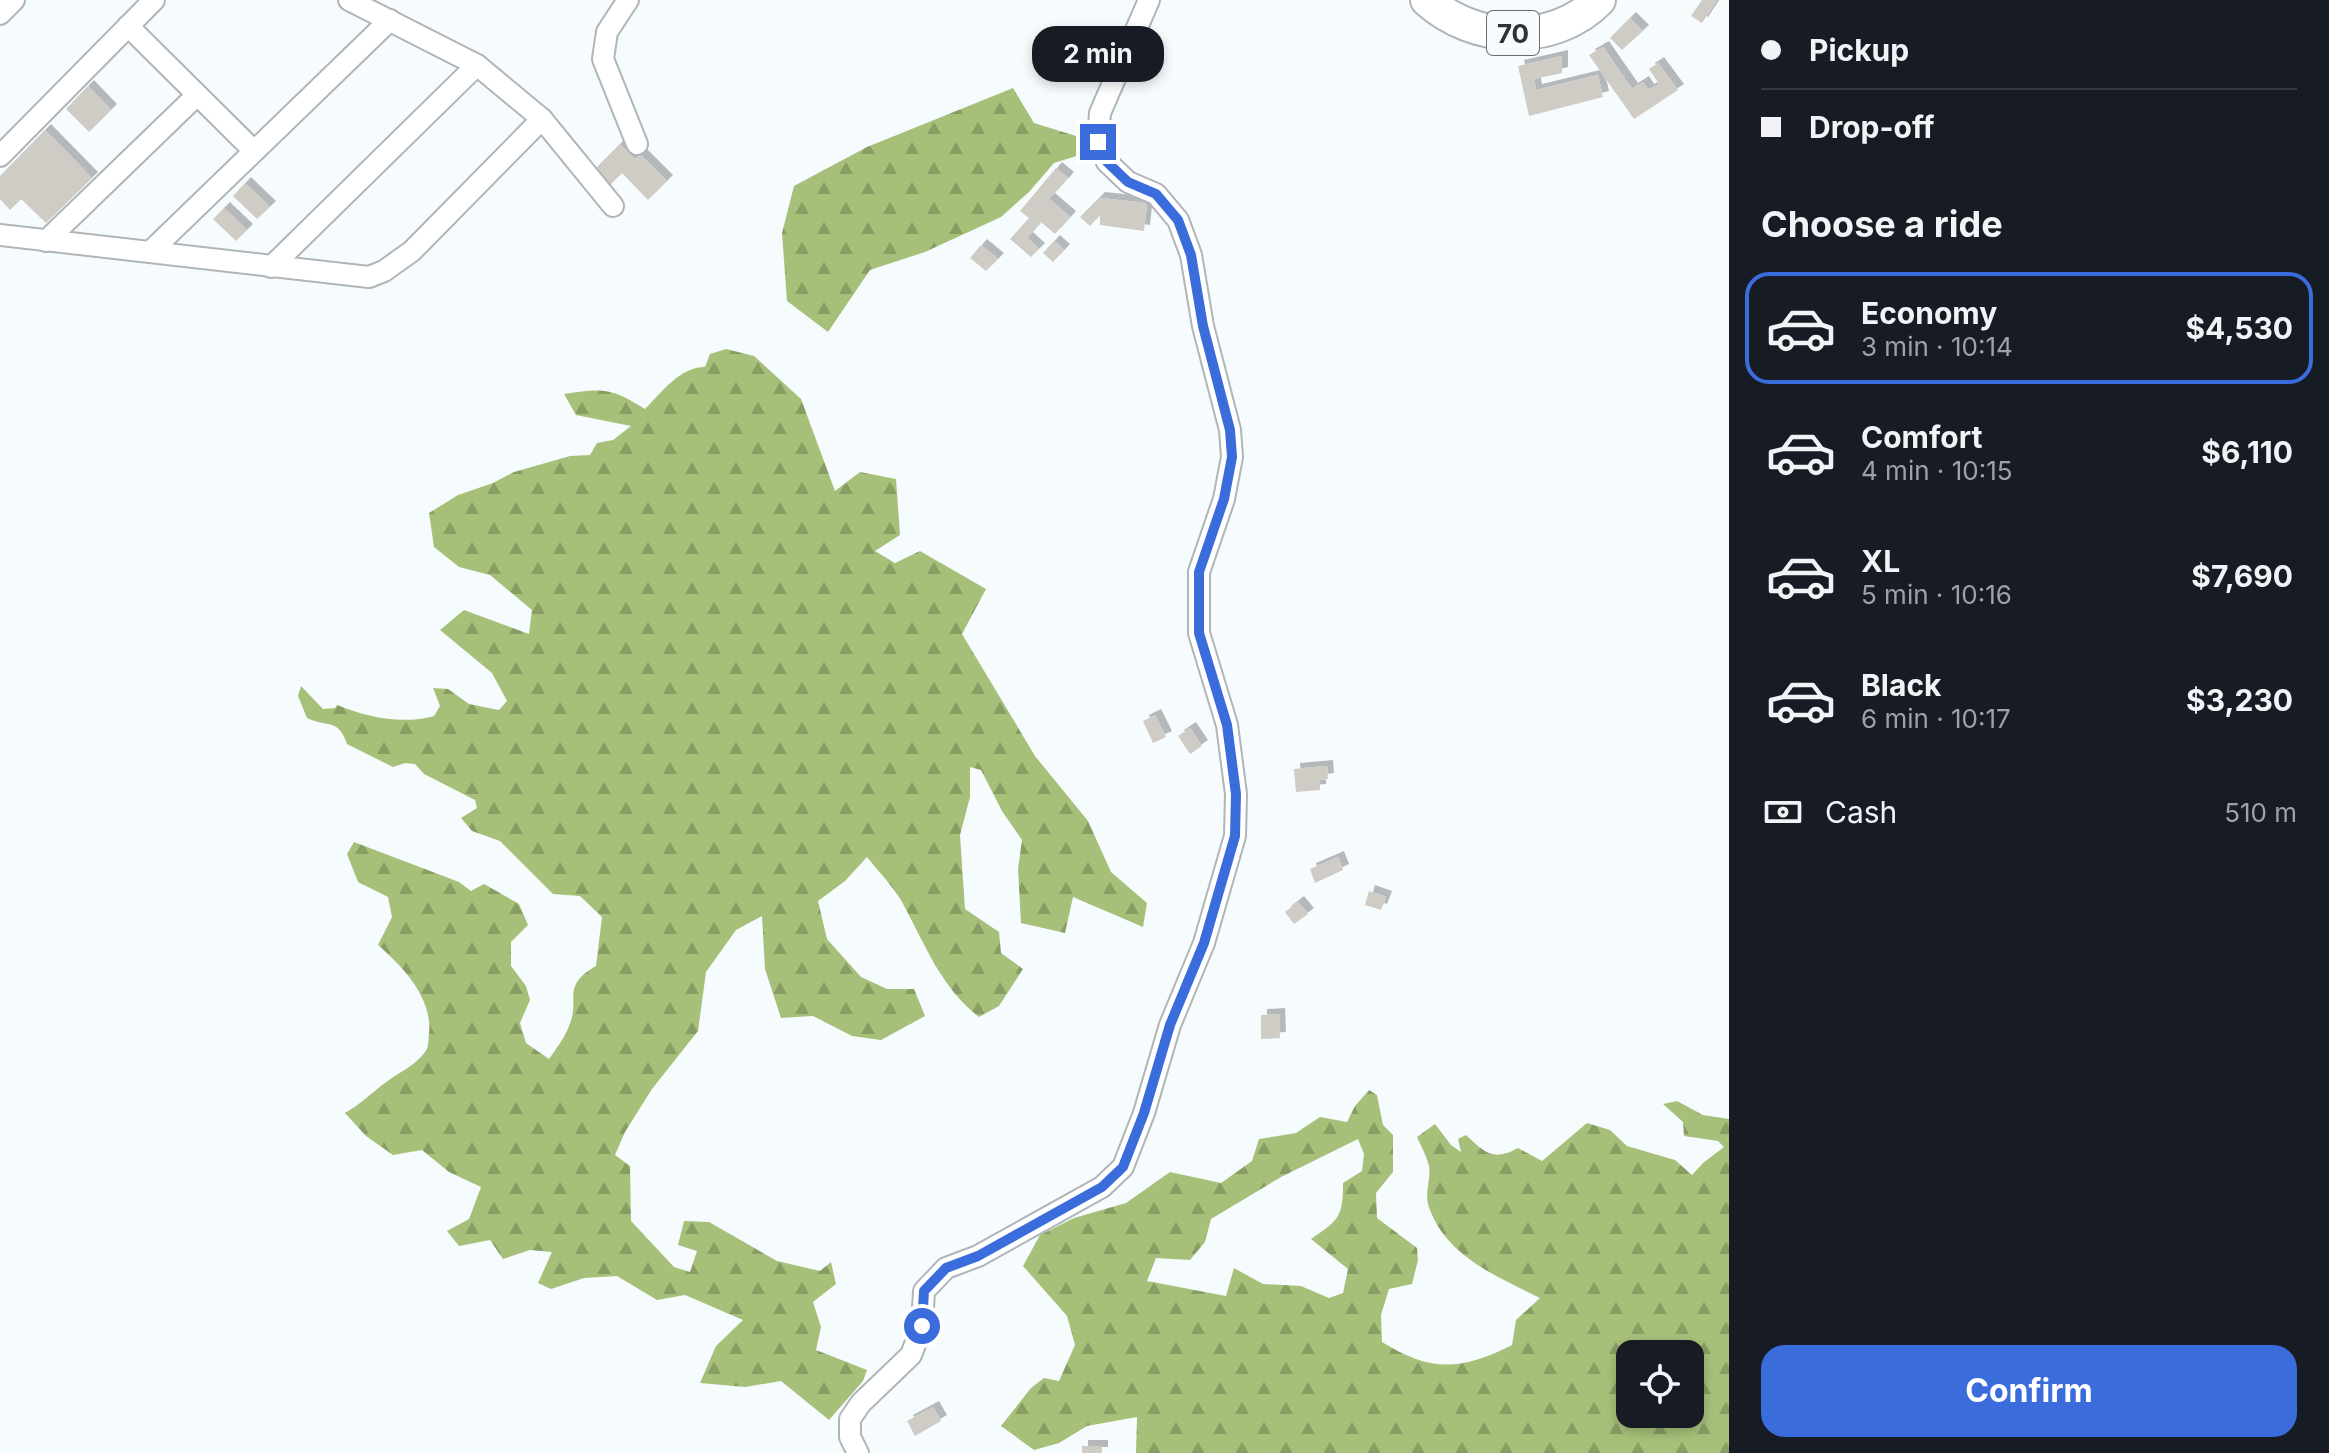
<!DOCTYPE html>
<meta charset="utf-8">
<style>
:root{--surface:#171b24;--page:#242831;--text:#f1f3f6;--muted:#9ea1a6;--line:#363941;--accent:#3a6cdc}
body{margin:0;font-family:Inter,sans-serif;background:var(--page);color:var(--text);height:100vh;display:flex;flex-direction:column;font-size:30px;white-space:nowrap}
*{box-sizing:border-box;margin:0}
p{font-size:26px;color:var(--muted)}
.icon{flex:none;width:44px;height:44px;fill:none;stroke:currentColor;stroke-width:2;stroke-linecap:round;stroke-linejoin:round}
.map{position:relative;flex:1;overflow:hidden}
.sheet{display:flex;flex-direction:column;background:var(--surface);width:600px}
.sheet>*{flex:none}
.guide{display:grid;align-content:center;height:176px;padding:0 32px;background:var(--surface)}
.controls{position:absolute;left:1616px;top:1340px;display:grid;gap:16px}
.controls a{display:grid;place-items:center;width:88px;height:88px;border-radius:16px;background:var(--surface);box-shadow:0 4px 12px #0003;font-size:40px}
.end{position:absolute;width:36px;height:36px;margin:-18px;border:10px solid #3a6cdc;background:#fff;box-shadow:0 0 0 4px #fff}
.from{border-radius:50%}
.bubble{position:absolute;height:56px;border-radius:24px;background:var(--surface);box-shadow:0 4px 12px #0003;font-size:26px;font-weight:700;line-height:56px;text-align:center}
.guide b{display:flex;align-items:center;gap:28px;height:76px;font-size:30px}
.guide b+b{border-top:2px solid var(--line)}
.guide i{width:20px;height:20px;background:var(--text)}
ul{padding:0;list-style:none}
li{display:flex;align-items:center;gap:24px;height:112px;margin:0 16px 12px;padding:0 16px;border:4px solid transparent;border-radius:24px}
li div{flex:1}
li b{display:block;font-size:30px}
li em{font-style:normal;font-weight:700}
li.active{border-color:var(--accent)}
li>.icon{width:72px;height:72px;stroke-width:1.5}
h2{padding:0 32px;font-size:36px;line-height:96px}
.pay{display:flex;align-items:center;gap:20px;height:88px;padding:0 32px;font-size:30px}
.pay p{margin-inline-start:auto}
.action{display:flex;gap:16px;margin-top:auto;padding:16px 32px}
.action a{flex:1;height:92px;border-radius:24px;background:var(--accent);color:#fff;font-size:32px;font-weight:700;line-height:92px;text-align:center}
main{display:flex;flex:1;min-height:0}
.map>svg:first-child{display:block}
.forest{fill:url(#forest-firs);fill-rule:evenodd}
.building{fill:#cfcbc5;filter:url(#shadow)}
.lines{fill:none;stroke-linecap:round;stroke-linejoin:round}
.street-casing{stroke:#b0b5ba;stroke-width:24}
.primary-casing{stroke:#b0b5ba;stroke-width:36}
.street{stroke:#fff;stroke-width:20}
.primary{stroke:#fff;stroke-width:32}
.route{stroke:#3a6cdc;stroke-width:10}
.labels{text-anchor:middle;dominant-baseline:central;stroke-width:7;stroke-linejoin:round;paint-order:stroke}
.shield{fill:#f6fbfe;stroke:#6b6e71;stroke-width:2}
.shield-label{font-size:26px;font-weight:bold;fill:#303234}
</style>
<main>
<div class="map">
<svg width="1729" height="1453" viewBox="0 0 1729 1453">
<defs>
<pattern id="forest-firs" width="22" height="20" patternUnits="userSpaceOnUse" patternTransform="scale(2)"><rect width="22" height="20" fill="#a7c079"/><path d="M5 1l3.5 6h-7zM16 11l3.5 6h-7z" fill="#889d64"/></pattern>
<filter id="shadow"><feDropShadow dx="6" dy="-6" stdDeviation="0" flood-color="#0004"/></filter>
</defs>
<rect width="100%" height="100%" fill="#f6fbfe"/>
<g class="forest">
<path d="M 1013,88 L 1034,123 L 1076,136 L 1080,155 L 1054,163 L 1029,192 L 1001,217 L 925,252 L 870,270 L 828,332 L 787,301 L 782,233 L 794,186 L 867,147 Z"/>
<path d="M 726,349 L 754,356 L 801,399 L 835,491 L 860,472 L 896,479 L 900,535 L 875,551 L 895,563 L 920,551 L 986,589 L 962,634 L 1035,756 L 1088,821 L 1111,872 L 1147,903 L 1143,927 L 1073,897 L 1065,933 L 1021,923 L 1018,869 L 1022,840 L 1002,811 L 981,770 L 970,767 L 970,797 L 960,835 L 965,909 L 999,932 L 1001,953 L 1023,969 L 999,1006 L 979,1017 C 941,988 924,942 902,902 C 893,886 878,871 867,857 L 845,881 L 818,901 L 827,939 L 861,977 L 887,989 L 914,989 L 925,1016 L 881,1040 L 852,1036 L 813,1016 L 781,1018 L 765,969 L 762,916 L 736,930 L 706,972 L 698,1031 L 652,1089 L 625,1132 L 615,1155 L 630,1166 L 631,1221 L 674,1267 L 690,1272 L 697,1251 L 678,1245 L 684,1221 L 709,1222 L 777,1261 L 820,1271 L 831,1262 L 836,1284 L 813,1302 L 821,1327 L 816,1350 L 867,1370 L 863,1381 L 829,1420 L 781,1381 L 745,1387 L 700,1383 L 716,1346 L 743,1320 L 685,1295 L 657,1300 L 617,1276 L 584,1278 L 551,1289 L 538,1283 L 552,1252 L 530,1250 L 503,1259 L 490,1240 L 459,1246 L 447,1231 L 469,1219 L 481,1187 L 449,1172 L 422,1150 L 393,1155 L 366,1136 L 345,1113 C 361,1104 371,1093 385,1083 C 399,1072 415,1066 425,1052 C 429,1047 428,1041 429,1034 C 433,998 403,967 378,945 L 392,917 L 388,897 L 358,882 L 347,854 L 354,842 L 459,882 L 471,891 L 484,884 L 519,904 L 528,925 L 511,942 L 511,966 L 526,986 L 530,1000 L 520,1023 L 526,1043 L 549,1059 C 556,1049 565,1037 569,1026 C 581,998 560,987 596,966 L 602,917 L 580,896 L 553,894 L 500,841 L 472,831 L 461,818 L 477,808 L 475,800 L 424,774 L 415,764 L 405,763 L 393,767 L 347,744 C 338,718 329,728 307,718 L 298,696 L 301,686 L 323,709 L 335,708 L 337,705 C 366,717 403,725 434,716 L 440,706 L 433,688 L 448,689 L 469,704 L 499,710 L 507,701 L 492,673 L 440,630 L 464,610 L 529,634 L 532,610 L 490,575 L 459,567 L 434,547 L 429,513 L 458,495 L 493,483 L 514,472 L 570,456 L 590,455 L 597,443 L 613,440 L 631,426 L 576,415 L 564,394 C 604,388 611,388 645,409 C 662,392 680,367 705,367 L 710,354 Z"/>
<path d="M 1369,1090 L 1377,1095 L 1383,1125 L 1393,1135 L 1393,1172 L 1376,1193 L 1377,1218 L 1417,1248 L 1418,1260 L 1412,1284 L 1389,1289 L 1381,1315 L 1382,1342 C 1430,1372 1461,1371 1512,1345 L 1516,1320 L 1540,1298 C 1498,1277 1443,1255 1428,1204 C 1425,1192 1431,1178 1429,1166 C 1427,1157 1421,1146 1417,1137 L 1435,1124 L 1451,1145 L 1461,1152 L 1458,1139 L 1466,1135 C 1484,1152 1493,1162 1518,1148 L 1542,1161 L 1587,1123 L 1610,1130 L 1627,1146 L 1675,1160 L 1692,1175 L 1703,1163 L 1724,1147 L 1718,1141 L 1684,1136 L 1683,1122 L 1663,1104 L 1677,1101 L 1703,1115 L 1729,1119 L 1729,1453 L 1136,1453 L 1137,1417 L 1087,1426 L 1059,1443 L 1034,1450 L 1001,1426 L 1031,1388 L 1044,1378 L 1059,1381 L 1075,1345 L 1067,1316 L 1023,1266 L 1040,1235 L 1074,1218 L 1126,1203 L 1170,1172 L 1221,1183 L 1252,1161 L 1259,1139 L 1296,1133 L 1320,1117 L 1347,1122 L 1355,1106 ZM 1358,1139 L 1364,1154 L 1362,1171 L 1343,1183 C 1343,1217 1339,1220 1311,1239 L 1348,1269 L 1343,1293 L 1329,1298 L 1301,1286 L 1263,1284 L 1234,1268 L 1226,1296 L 1147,1281 L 1156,1258 L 1190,1260 L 1205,1242 L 1211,1219 L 1281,1177 ZM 1630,1354 L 1690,1354 L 1690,1414 L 1630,1414 Z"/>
</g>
<g class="building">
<path d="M 1702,0 L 1717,0 L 1702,23 L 1691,16 Z"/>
<path d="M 1630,18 L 1643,31 L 1622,50 L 1610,38 Z"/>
<path d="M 1603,47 L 1632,89 L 1643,82 L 1648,90 L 1659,84 L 1649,69 L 1658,63 L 1678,90 L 1634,119 L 1589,55 Z"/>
<path d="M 1562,56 L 1562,73 L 1534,79 L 1536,90 L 1598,75 L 1603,97 L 1529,116 L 1518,66 Z"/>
<path d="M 88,86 L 111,110 L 89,132 L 66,109 Z"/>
<path d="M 45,130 L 92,178 L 46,223 L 21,199 L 10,210 L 0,199 L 0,176 Z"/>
<path d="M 620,144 L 635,159 L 641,155 L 667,181 L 648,200 L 622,173 L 610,185 L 594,170 Z"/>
<path d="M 1056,168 L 1068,178 L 1049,199 L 1070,217 L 1055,234 L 1041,222 L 1027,238 L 1039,249 L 1031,257 L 1010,239 L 1029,218 L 1020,211 Z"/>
<path d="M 245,183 L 270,207 L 257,219 L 233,196 Z"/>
<path d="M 1099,198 L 1147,203 L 1144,231 L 1100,225 L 1100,215 L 1090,226 L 1080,217 Z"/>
<path d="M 224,208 L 247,230 L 236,241 L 213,219 Z"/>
<path d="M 1054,241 L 1064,250 L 1053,262 L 1043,253 Z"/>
<path d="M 981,245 L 998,259 L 986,271 L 970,258 Z"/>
<path d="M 1155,715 L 1166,737 L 1153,743 L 1143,721 Z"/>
<path d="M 1190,728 L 1202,746 L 1190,754 L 1178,736 Z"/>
<path d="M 1327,766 L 1328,779 L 1320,780 L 1320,790 L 1296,792 L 1294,769 Z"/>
<path d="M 1338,857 L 1343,870 L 1315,883 L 1310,869 Z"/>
<path d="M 1369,891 L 1386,897 L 1381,910 L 1365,905 Z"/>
<path d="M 1298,902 L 1308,914 L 1294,924 L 1285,912 Z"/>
<path d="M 1279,1014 L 1280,1038 L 1261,1039 L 1261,1015 Z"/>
<path d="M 933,1407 L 941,1421 L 915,1436 L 907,1421 Z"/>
<rect x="1082" y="1446" width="20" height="7"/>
</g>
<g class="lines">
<defs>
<g id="street">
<path d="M 349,0 L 477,65 L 542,119 L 613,206"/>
<path d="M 628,0 L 607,32 L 603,59 L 637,144"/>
<path d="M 0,14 L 14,0"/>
<path d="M 128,26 L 254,151"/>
<path d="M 0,156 L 154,0"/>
<path d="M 0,235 L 369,277 L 384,271 L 412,251 L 542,119"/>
<path d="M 46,241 L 197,95"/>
<path d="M 150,252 L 390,20"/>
<path d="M 271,267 L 477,65"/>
<path d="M 858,1453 L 850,1437 L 850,1419 L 861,1403 L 911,1355 L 922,1326 L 924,1291 L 946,1268 L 978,1256 L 1102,1187 L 1123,1167 L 1144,1113 L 1170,1025 L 1204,943 L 1235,836 L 1236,794 L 1227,725 L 1199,633 L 1199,572 L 1224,499 L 1232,457 L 1230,430 L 1203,326 L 1191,255 L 1178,220 L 1156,194 L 1128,182 L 1107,162 L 1098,142 L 1100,113 L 1149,0"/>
</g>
<path id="primary" d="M 1427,0 C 1473,42 1553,47 1599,0"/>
</defs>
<use href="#street" class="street-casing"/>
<use href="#primary" class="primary-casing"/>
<use href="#street" class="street"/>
<use href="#primary" class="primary"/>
</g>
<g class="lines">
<path class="route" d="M 922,1326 L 924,1291 L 946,1268 L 978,1256 L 1102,1187 L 1123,1167 L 1144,1113 L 1170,1025 L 1204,943 L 1235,836 L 1236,794 L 1227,725 L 1199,633 L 1199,572 L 1224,499 L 1232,457 L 1230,430 L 1203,326 L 1191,255 L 1178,220 L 1156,194 L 1128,182 L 1107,162 L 1098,142"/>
</g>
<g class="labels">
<rect class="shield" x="1487" y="11" width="52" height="44" rx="6"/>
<g class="shield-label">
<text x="1513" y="33">70</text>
</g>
</g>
</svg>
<div class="controls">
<a><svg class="icon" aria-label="locate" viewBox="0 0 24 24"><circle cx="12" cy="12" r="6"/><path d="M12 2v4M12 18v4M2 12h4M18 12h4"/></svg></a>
</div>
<i class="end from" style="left:922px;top:1326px"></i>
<i class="end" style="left:1098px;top:142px"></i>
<div class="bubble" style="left:1032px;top:26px;width:132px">2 min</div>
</div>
<section class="sheet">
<div class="guide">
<b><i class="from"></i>Pickup</b>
<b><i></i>Drop-off</b>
</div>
<h2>Choose a ride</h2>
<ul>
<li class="active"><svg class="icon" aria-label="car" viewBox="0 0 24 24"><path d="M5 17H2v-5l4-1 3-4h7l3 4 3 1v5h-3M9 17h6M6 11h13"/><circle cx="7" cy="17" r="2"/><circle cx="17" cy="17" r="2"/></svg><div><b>Economy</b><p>3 min · 10:14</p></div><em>$4,530</em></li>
<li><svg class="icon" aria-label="car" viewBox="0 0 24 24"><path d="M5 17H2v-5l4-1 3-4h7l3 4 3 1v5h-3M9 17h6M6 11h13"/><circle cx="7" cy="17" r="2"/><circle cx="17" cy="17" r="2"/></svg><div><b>Comfort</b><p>4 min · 10:15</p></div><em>$6,110</em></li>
<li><svg class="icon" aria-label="car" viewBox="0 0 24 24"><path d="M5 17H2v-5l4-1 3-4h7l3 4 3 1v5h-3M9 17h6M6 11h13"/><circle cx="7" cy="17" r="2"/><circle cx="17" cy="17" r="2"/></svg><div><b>XL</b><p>5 min · 10:16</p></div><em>$7,690</em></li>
<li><svg class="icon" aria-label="car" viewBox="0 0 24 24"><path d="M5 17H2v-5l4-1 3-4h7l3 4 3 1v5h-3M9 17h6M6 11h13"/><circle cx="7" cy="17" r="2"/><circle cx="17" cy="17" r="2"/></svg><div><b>Black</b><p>6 min · 10:17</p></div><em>$3,230</em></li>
</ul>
<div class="pay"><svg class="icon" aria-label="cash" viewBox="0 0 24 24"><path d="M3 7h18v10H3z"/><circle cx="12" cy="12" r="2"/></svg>Cash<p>510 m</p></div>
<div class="action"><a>Confirm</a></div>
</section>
</main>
